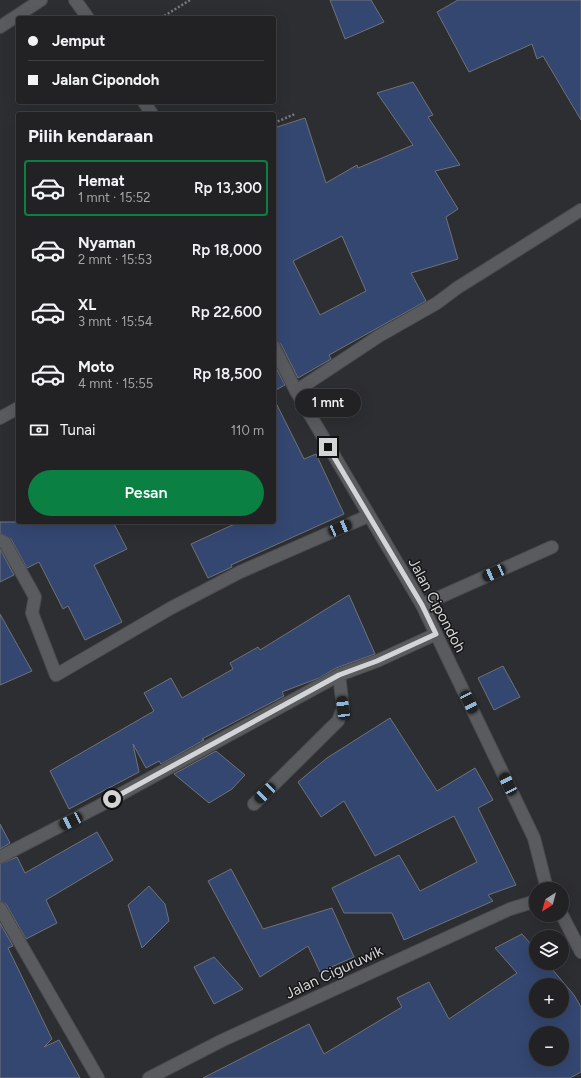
<!DOCTYPE html>
<html lang="id">
<meta charset="utf-8">
<style>
:root{--surface:#222225;--page:#2a2a2d;--text:#f1f3f6;--muted:#a2a4a7;--line:#3f3f42;--accent:#0b8043}
body{margin:0;font-family:Figtree,sans-serif;background:var(--page);color:var(--text);height:100vh;display:flex;flex-direction:column;font-size:15px;white-space:nowrap}
*{box-sizing:border-box;margin:0}
p{font-size:13px;color:var(--muted)}
.icon{flex:none;width:22px;height:22px;fill:none;stroke:currentColor;stroke-width:2;stroke-linecap:round;stroke-linejoin:round}
.map{position:relative;flex:1;overflow:hidden}
.sheet{position:absolute;left:16px;top:112px;width:260px;height:412px;display:flex;flex-direction:column;background:var(--surface);border-radius:4px;box-shadow:0 4px 16px #0002,0 0 0 1px var(--line)}
.sheet>*{flex:none}
.guide{position:absolute;left:16px;top:16px;width:260px;height:88px;border-radius:4px;box-shadow:0 4px 16px #0002,0 0 0 1px var(--line);display:grid;align-content:center;height:88px;padding:0 12px;background:var(--surface)}
.needle{width:26px;rotate:216deg}
.controls{position:absolute;left:529px;top:882px;display:grid;gap:8px}
.controls a{display:grid;place-items:center;width:40px;height:40px;border-radius:50%;background:var(--surface);box-shadow:0 4px 16px #0002,0 0 0 1px var(--line);font-size:20px}
.end{position:absolute;width:18px;height:18px;margin:-9px;border:5px solid #d3d4d6;background:#111;box-shadow:0 0 0 2px #111}
.from{border-radius:50%}
.bubble{position:absolute;height:28px;border-radius:14px;background:var(--surface);box-shadow:0 4px 16px #0002,0 0 0 1px var(--line);font-size:13px;font-weight:600;line-height:28px;text-align:center}
.car{position:absolute;width:12px;height:24px;margin:-12px -6px;border-radius:5px;box-shadow:0 0 3px 1px #0007;background:linear-gradient(#222 24%,#8ab4d8 0 40%,#222 0 76%,#8ab4d8 0 86%,#222 0)}
.guide b{display:flex;align-items:center;gap:14px;height:38px;font-size:15px}
.guide b+b{border-top:1px solid var(--line)}
.guide i{width:10px;height:10px;background:var(--text)}
ul{padding:0;list-style:none}
li{display:flex;align-items:center;gap:12px;height:56px;margin:0 8px 6px;padding:0 4px;border:2px solid transparent;border-radius:4px}
li div{flex:1}
li b{display:block;font-size:15px}
li em{font-style:normal;font-weight:600}
li.active{border-color:var(--accent)}
li>.icon{width:36px;height:36px;stroke-width:1.5}
h2{padding:0 12px;font-size:18px;line-height:48px}
.pay{display:flex;align-items:center;gap:10px;height:44px;padding:0 12px;font-size:15px}
.pay p{margin-inline-start:auto}
.button{display:flex;gap:8px;margin-top:auto;padding:8px 12px}
.button a{flex:1;height:46px;border-radius:24px;background:var(--accent);color:#fff;font-size:16px;font-weight:600;line-height:46px;text-align:center}
.map>svg:first-child{display:block}
.building{fill:#344771;stroke:#707275;fill-rule:evenodd}
.lines{fill:none;stroke-linecap:round;stroke-linejoin:round}
.lane-casing{stroke:#4a4b4e;stroke-width:14}
.street-casing{stroke:#4a4b4e;stroke-width:14}
.path{stroke:#797a7d;stroke-width:2.5;stroke-dasharray:2 2;stroke-linecap:butt}
.lane{stroke:#5a5b5e;stroke-width:12}
.street{stroke:#5a5b5e;stroke-width:12}
.route{stroke:#d3d4d6;stroke-width:5}
.labels{text-anchor:middle;dominant-baseline:central;stroke-width:3;stroke-linejoin:round;paint-order:stroke}
.street-label{font-size:15px;fill:#d3d4d6;stroke:#161617}
</style>
<div class="map">
<svg width="581" height="1078" viewBox="0 0 581 1078">
<rect width="100%" height="100%" fill="#2d2e31"/>
<g class="building">
<path d="M 330,0 L 371,0 L 384,22 L 345,39 Z"/>
<path d="M 458,0 L 581,0 L 581,120 L 543,56 L 537,59 L 532,44 L 469,72 L 437,12 Z"/>
<path d="M 413,82 L 433,115 L 428,117 L 460,165 L 435,171 L 458,209 L 446,217 L 458,259 L 411,273 L 426,301 L 329,355 L 331,359 L 298,378 L 281,344 L 274,340 L 274,128 L 305,118 L 326,183 L 357,165 L 358,168 L 413,145 L 377,93 ZM 342,236 L 366,291 L 320,315 L 293,261 Z"/>
<path d="M 274,364 L 285,385 L 274,391 Z"/>
<path d="M 274,399 L 304,459 L 316,454 L 344,514 L 231,565 L 232,567 L 208,578 L 191,544 L 239,522 L 274,522 Z"/>
<path d="M 0,522 L 113,522 L 127,549 L 94,565 L 122,622 L 85,640 L 68,606 L 63,609 L 39,562 L 27,568 L 11,539 L 0,533 Z"/>
<path d="M 0,549 L 14,575 L 0,582 Z"/>
<path d="M 349,595 L 375,654 L 336,668 L 319,678 L 282,692 L 284,696 L 202,739 L 204,740 L 161,764 L 159,761 L 146,768 L 133,744 L 139,772 L 69,809 L 50,771 L 154,711 L 144,693 L 171,678 L 182,698 L 233,669 L 230,663 L 258,647 L 260,650 Z"/>
<path d="M 0,614 L 32,671 L 0,685 Z"/>
<path d="M 503,666 L 520,697 L 494,710 L 478,678 Z"/>
<path d="M 390,718 L 437,791 L 475,768 L 493,800 L 478,808 L 516,885 L 488,895 L 493,901 L 404,940 L 392,913 L 344,913 L 332,888 L 399,855 L 420,891 L 477,862 L 454,816 L 375,856 L 344,801 L 321,817 L 298,782 L 327,758 Z"/>
<path d="M 216,751 L 245,775 L 232,789 L 209,803 L 174,774 Z"/>
<path d="M 0,824 L 10,843 L 0,849 Z"/>
<path d="M 97,832 L 113,860 L 46,900 L 57,923 L 26,939 L 6,904 L 0,901 L 0,864 L 17,857 L 25,873 Z"/>
<path d="M 231,869 L 263,929 L 332,908 L 354,957 L 320,972 L 308,946 L 260,977 L 208,881 Z"/>
<path d="M 149,886 L 165,904 L 169,921 L 142,948 L 128,905 Z"/>
<path d="M 0,923 L 13,946 L 8,948 L 52,1039 L 44,1047 L 59,1040 L 80,1078 L 0,1078 Z"/>
<path d="M 522,934 L 536,950 L 536,963 L 547,963 L 574,995 L 581,1007 L 581,1072 L 570,1078 L 203,1078 L 309,1024 L 324,1054 L 402,1007 L 397,998 L 429,982 L 449,1019 L 517,973 L 495,948 ZM 536,985 L 562,985 L 562,1011 L 536,1011 ZM 536,1033 L 562,1033 L 562,1059 L 536,1059 Z"/>
<path d="M 214,957 L 243,989 L 214,1004 L 194,967 Z"/>
</g>
<g class="lines">
<defs>
<g id="lane">
<path d="M 0,27 L 41,0"/>
<path d="M 422,605 L 552,547"/>
<path d="M 254,804 L 338,721 L 343,708 L 339,675"/>
</g>
<g id="street">
<path d="M 75,0 L 88,18"/>
<path d="M 144,102 L 152,114"/>
<path d="M 274,347 L 296,391 L 422,605 L 436,634 L 534,838 L 547,889"/>
<path d="M 296,391 L 379,336 L 437,303 L 457,288 L 581,210"/>
<path d="M 0,418 L 18,408"/>
<path d="M 0,540 L 5,543 L 35,597 L 32,613 L 56,675 L 171,608 L 240,572 L 368,516"/>
<path d="M 0,857 L 99,806 L 339,675 L 377,661 L 436,634"/>
<path d="M 0,908 L 98,1078"/>
<path d="M 562,915 L 581,952"/>
<path d="M 149,1078 L 223,1040 L 510,909 L 536,901"/>
</g>
</defs>
<use href="#lane" class="lane-casing"/>
<use href="#street" class="street-casing"/>
<g class="path">
<path d="M 161,18 L 190,0"/>
<path d="M 274,123 L 295,114"/>
</g>
<use href="#lane" class="lane"/>
<use href="#street" class="street"/>
</g>
<g class="lines">
<path class="route" d="M 112,799 L 339,675 L 377,661 L 436,634 L 422,605 L 328,447"/>
</g>
<g class="labels">
<g class="street-label">
<text transform="translate(437 605) rotate(62)">Jalan Cipondoh</text>
<text transform="translate(334 972) rotate(-25)">Jalan Ciguruwik</text>
</g>
</g>
</svg>
<div class="controls">
<a><svg class="needle" viewBox="-14 -14 28 28"><path d="M0-13l5 13h-10z" fill="#e53935"/><path d="M0 13l5-13h-10z" fill="#a2a4a7"/></svg></a>
<a><svg class="icon" aria-label="layers" viewBox="0 0 24 24"><path d="M12 4l9 5-9 5-9-5zM3 14l9 5 9-5"/></svg></a>
<a>+</a>
<a>−</a>
</div>
<i class="end from" style="left:112px;top:799px"></i>
<i class="end" style="left:328px;top:447px"></i>
<div class="bubble" style="left:295px;top:389px;width:66px">1 mnt</div>
<i class="car" style="left:340px;top:528px;rotate:67deg"></i>
<i class="car" style="left:494px;top:573px;rotate:246deg"></i>
<i class="car" style="left:469px;top:702px;rotate:154deg"></i>
<i class="car" style="left:343px;top:708px;rotate:353deg"></i>
<i class="car" style="left:508px;top:784px;rotate:334deg"></i>
<i class="car" style="left:265px;top:793px;rotate:226deg"></i>
<i class="car" style="left:71px;top:821px;rotate:243deg"></i>
<div class="guide">
<b><i class="from"></i>Jemput</b>
<b><i></i>Jalan Cipondoh</b>
</div>
<section class="sheet">
<h2>Pilih kendaraan</h2>
<ul>
<li class="active"><svg class="icon" aria-label="car" viewBox="0 0 24 24"><path d="M5 17H2v-5l4-1 3-4h7l3 4 3 1v5h-3M9 17h6M6 11h13"/><circle cx="7" cy="17" r="2"/><circle cx="17" cy="17" r="2"/></svg><div><b>Hemat</b><p>1 mnt · 15:52</p></div><em>Rp 13,300</em></li>
<li><svg class="icon" aria-label="car" viewBox="0 0 24 24"><path d="M5 17H2v-5l4-1 3-4h7l3 4 3 1v5h-3M9 17h6M6 11h13"/><circle cx="7" cy="17" r="2"/><circle cx="17" cy="17" r="2"/></svg><div><b>Nyaman</b><p>2 mnt · 15:53</p></div><em>Rp 18,000</em></li>
<li><svg class="icon" aria-label="car" viewBox="0 0 24 24"><path d="M5 17H2v-5l4-1 3-4h7l3 4 3 1v5h-3M9 17h6M6 11h13"/><circle cx="7" cy="17" r="2"/><circle cx="17" cy="17" r="2"/></svg><div><b>XL</b><p>3 mnt · 15:54</p></div><em>Rp 22,600</em></li>
<li><svg class="icon" aria-label="car" viewBox="0 0 24 24"><path d="M5 17H2v-5l4-1 3-4h7l3 4 3 1v5h-3M9 17h6M6 11h13"/><circle cx="7" cy="17" r="2"/><circle cx="17" cy="17" r="2"/></svg><div><b>Moto</b><p>4 mnt · 15:55</p></div><em>Rp 18,500</em></li>
</ul>
<div class="pay"><svg class="icon" aria-label="cash" viewBox="0 0 24 24"><path d="M3 7h18v10H3z"/><circle cx="12" cy="12" r="2"/></svg>Tunai<p>110 m</p></div>
<div class="button"><a>Pesan</a></div>
</section>
</div>
